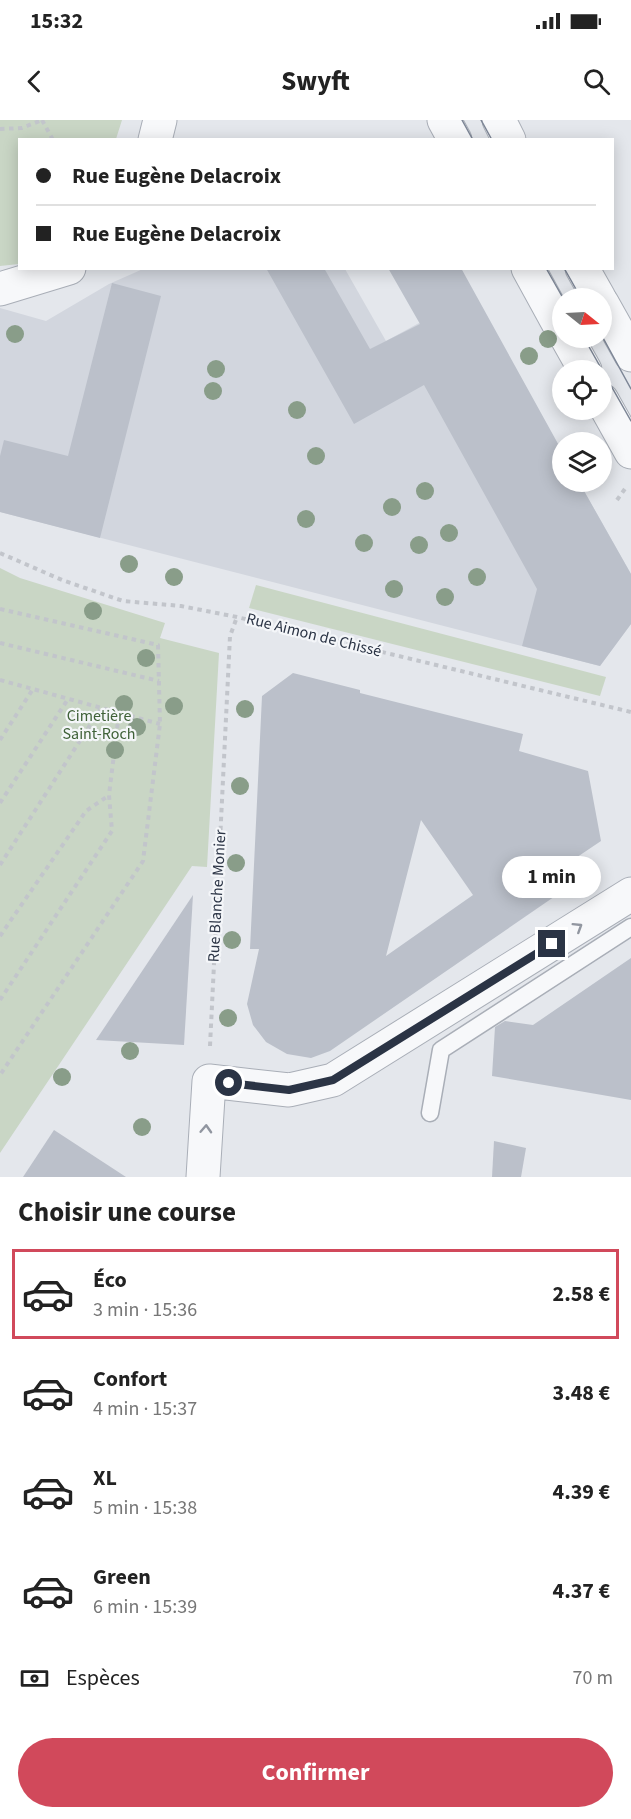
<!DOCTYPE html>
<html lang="fr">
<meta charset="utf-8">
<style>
:root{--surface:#fff;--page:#f2f2f2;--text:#222;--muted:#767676;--line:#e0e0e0;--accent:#d1495b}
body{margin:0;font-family:"Source Sans 3",sans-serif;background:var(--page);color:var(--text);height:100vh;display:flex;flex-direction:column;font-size:22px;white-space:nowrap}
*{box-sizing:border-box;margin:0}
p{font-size:20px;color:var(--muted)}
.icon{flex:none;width:33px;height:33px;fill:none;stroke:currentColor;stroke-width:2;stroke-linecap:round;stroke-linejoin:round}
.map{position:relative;height:1057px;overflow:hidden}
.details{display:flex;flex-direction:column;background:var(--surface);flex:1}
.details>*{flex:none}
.hud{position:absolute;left:18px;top:18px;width:596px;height:132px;border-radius:0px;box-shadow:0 3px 15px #0003;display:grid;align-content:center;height:132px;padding:0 18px;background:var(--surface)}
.needle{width:39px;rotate:108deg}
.buttons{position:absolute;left:552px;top:168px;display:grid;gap:12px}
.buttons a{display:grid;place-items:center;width:60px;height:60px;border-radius:50%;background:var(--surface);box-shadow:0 3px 15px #0003;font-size:30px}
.end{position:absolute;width:27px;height:27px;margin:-14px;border:8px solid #2b3445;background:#fff;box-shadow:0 0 0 3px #fff}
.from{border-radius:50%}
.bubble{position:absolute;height:42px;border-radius:21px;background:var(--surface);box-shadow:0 3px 15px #0003;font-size:20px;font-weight:700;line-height:42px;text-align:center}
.hud b{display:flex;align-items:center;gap:21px;height:57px;font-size:22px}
.hud b+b{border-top:2px solid var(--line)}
.hud i{width:15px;height:15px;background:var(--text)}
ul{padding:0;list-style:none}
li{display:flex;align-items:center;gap:18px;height:90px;margin:0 12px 9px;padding:0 6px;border:3px solid transparent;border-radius:0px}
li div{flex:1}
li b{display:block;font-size:22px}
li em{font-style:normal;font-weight:700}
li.on{border-color:var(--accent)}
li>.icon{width:54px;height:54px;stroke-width:1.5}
h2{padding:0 18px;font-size:27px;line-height:72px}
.pay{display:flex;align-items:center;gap:15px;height:66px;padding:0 18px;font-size:22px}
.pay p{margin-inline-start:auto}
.primary-button{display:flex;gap:12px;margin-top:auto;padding:12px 18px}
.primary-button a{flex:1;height:69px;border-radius:36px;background:var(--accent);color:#fff;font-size:24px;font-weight:700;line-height:69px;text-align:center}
.status{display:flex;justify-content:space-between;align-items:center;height:42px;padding:0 30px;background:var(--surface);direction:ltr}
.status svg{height:16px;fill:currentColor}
header{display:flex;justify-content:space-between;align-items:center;height:78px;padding:0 18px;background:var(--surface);font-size:27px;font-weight:700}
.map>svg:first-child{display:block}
.built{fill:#d2d6de}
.green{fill:#c9d6c5}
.building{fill:#bbc0ca;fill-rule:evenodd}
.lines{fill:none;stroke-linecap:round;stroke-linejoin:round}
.service-casing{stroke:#a9aeb7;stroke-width:19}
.minor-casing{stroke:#a9aeb7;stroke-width:35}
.tertiary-casing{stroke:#a9aeb7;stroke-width:35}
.path{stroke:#c2c5cb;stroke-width:4;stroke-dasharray:4.5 4.5;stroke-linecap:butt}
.service{stroke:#f7f8fa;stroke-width:16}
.minor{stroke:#f7f8fa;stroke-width:33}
.tertiary{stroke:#f7f8fa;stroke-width:33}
.tram{stroke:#7d8696;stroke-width:1.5}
.tree{fill:#899d89}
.oneway{stroke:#9196a0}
.route{stroke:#2b3445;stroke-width:8}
.labels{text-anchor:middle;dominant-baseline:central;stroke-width:4.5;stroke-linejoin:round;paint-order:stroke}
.street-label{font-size:16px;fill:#2b3445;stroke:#f4f6f9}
.park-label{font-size:16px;fill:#3f6138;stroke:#f4f6f9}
</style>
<div class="status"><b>15:32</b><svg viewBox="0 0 49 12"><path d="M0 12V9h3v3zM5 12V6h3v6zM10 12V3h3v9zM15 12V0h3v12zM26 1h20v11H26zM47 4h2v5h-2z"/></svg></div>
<header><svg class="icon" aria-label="back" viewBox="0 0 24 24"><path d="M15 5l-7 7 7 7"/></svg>Swyft<svg class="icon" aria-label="search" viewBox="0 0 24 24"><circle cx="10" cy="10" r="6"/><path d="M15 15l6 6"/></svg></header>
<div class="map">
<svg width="631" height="1057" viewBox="0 0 631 1057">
<rect width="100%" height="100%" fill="#e4e7ec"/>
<path class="built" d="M 143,149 L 345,149 L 386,221 L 474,173 L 562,332 L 562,362 L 579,362 L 631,454 L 631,504 L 600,546 L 0,392 L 0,188 L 46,201 L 109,164 Z"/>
<g class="green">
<path d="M 0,0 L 122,0 L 116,19 L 20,20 L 19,144 L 0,146 Z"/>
<path d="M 0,448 L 20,458 L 165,503 L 160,518 L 219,533 L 207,747 L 192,746 L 0,1033 Z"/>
<path d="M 256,465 L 606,557 L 600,576 L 249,488 Z"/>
</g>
<g class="building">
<path d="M 266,148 L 324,148 L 370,229 L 420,204 L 388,148 L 461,148 L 562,331 L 562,362 L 579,362 L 631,454 L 631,504 L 600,546 L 522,526 L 537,469 L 424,265 L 354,304 Z"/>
<path d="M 112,163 L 161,176 L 100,418 L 0,392 L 0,336 L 4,320 L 68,336 Z"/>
<path d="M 293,553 L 360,570 L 360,573 L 523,614 L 519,631 L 588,651 L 601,721 L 540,762 L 564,770 L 330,931 L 311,938 L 287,934 L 266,922 L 253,905 L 247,884 L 259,829 L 250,829 L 262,576 ZM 421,700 L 473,775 L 386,836 Z"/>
<path d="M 193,775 L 184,925 L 96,920 Z"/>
<path d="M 631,838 L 631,980 L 492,956 L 495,907 L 505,901 L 533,905 Z"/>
<path d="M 54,1010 L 126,1057 L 23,1057 Z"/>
<path d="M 494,1021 L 526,1028 L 521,1057 L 492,1057 Z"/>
</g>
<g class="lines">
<defs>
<path id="service" d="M 430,993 L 441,930 L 631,807"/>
<g id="minor">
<path d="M 155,20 L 160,0"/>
<path d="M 0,169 L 69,148"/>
<path d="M 203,1057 L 209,961 L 289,970 L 333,960 L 631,774"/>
</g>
<g id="tertiary">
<path d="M 444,0 L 455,20"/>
<path d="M 499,0 L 509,20"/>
<path d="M 528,148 L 562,210"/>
<path d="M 582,148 L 599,178"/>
<path d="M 602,183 L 631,235"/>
<path d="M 567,218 L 585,250"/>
<path d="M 602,280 L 631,332"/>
</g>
</defs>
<use href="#service" class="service-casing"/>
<use href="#minor" class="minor-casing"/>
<use href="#tertiary" class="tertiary-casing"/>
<g class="path">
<path d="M 42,0 L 53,20"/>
<path d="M 0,9 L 22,8 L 42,0"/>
<path d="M 617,380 L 627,366"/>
<path d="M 0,433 L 62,460 L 123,481 L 181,486 L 237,497 L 631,592"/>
<path d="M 0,489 L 158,525 L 160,604 L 143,741 L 0,955"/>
<path d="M 0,523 L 159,561"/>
<path d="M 0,560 L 160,604"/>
<path d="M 0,620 L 33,569"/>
<path d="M 0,683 L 68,579"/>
<path d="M 0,745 L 101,588"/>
<path d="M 0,816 L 86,691 L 108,676"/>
<path d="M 0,880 L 112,711 L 109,675 L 119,593"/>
<path d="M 210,926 L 230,516 L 237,497"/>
</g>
<use href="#service" class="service"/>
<use href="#minor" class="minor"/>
<use href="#tertiary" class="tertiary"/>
<g class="tram">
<path d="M 462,0 L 473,20"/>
<path d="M 481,0 L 492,20"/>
<path d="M 546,148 L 563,178"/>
<path d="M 564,148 L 581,178"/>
<path d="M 602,216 L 631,269"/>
<path d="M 584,218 L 631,301"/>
</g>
</g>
<g class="tree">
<circle cx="15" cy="214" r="9"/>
<circle cx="548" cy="219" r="9"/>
<circle cx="529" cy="236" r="9"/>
<circle cx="216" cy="249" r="9"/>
<circle cx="213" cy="271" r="9"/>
<circle cx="297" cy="290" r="9"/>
<circle cx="316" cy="336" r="9"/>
<circle cx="425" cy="371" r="9"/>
<circle cx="392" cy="387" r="9"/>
<circle cx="306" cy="399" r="9"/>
<circle cx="449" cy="413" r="9"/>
<circle cx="364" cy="423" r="9"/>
<circle cx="419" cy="425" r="9"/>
<circle cx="129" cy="444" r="9"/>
<circle cx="174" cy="457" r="9"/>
<circle cx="477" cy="457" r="9"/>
<circle cx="394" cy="469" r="9"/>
<circle cx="445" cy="477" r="9"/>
<circle cx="93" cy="491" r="9"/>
<circle cx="146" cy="538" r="9"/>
<circle cx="124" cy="584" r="9"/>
<circle cx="174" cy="586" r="9"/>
<circle cx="245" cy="589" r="9"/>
<circle cx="137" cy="607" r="9"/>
<circle cx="115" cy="630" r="9"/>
<circle cx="240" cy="666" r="9"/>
<circle cx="236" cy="743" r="9"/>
<circle cx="232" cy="820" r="9"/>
<circle cx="228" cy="898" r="9"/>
<circle cx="130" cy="931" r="9"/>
<circle cx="62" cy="957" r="9"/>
<circle cx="142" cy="1007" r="9"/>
</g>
<defs><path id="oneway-chevron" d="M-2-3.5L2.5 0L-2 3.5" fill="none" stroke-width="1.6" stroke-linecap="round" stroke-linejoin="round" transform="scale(1.5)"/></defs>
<g class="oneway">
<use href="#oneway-chevron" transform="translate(578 807) rotate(-32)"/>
<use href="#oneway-chevron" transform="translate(206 1009) rotate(-87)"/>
</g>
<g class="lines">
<path class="route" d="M 229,963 L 289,970 L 333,960 L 552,824"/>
</g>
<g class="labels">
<g class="street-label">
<text transform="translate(314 515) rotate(14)">Rue Aimon de Chissé</text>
<text transform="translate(217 776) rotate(-87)">Rue Blanche Monier</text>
</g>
<g class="park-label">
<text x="99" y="596">Cimetière<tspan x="99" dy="18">Saint-Roch</tspan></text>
</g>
</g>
</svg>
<div class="buttons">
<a><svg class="needle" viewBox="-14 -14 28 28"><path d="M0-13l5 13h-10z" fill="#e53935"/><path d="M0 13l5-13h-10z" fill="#767676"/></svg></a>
<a><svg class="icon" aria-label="locate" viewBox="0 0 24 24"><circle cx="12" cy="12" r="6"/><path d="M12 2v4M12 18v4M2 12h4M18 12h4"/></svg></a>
<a><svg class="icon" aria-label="layers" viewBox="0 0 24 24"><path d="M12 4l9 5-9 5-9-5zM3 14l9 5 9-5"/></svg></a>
</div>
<i class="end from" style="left:229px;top:963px"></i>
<i class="end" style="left:552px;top:824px"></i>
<div class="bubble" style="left:502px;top:736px;width:99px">1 min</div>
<div class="hud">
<b><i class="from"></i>Rue Eugène Delacroix</b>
<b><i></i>Rue Eugène Delacroix</b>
</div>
</div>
<section class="details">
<h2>Choisir une course</h2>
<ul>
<li class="on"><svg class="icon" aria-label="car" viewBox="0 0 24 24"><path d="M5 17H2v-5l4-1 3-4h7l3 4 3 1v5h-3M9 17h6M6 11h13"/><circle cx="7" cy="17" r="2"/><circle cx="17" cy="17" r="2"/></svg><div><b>Éco</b><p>3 min · 15:36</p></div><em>2.58 €</em></li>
<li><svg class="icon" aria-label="car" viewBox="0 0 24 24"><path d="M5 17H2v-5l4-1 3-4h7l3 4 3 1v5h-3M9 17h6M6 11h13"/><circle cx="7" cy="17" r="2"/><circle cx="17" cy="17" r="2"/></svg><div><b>Confort</b><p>4 min · 15:37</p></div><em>3.48 €</em></li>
<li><svg class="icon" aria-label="car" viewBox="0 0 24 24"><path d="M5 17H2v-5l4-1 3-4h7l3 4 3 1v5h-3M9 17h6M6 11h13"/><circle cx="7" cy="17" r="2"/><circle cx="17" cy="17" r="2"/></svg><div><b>XL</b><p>5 min · 15:38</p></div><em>4.39 €</em></li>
<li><svg class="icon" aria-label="car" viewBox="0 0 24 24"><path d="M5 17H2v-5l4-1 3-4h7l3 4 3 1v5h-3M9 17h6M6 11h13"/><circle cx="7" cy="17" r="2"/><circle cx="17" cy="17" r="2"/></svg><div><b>Green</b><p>6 min · 15:39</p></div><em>4.37 €</em></li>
</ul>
<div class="pay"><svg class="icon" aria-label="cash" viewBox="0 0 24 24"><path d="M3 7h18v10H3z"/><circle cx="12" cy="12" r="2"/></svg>Espèces<p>70 m</p></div>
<div class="primary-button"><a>Confirmer</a></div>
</section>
